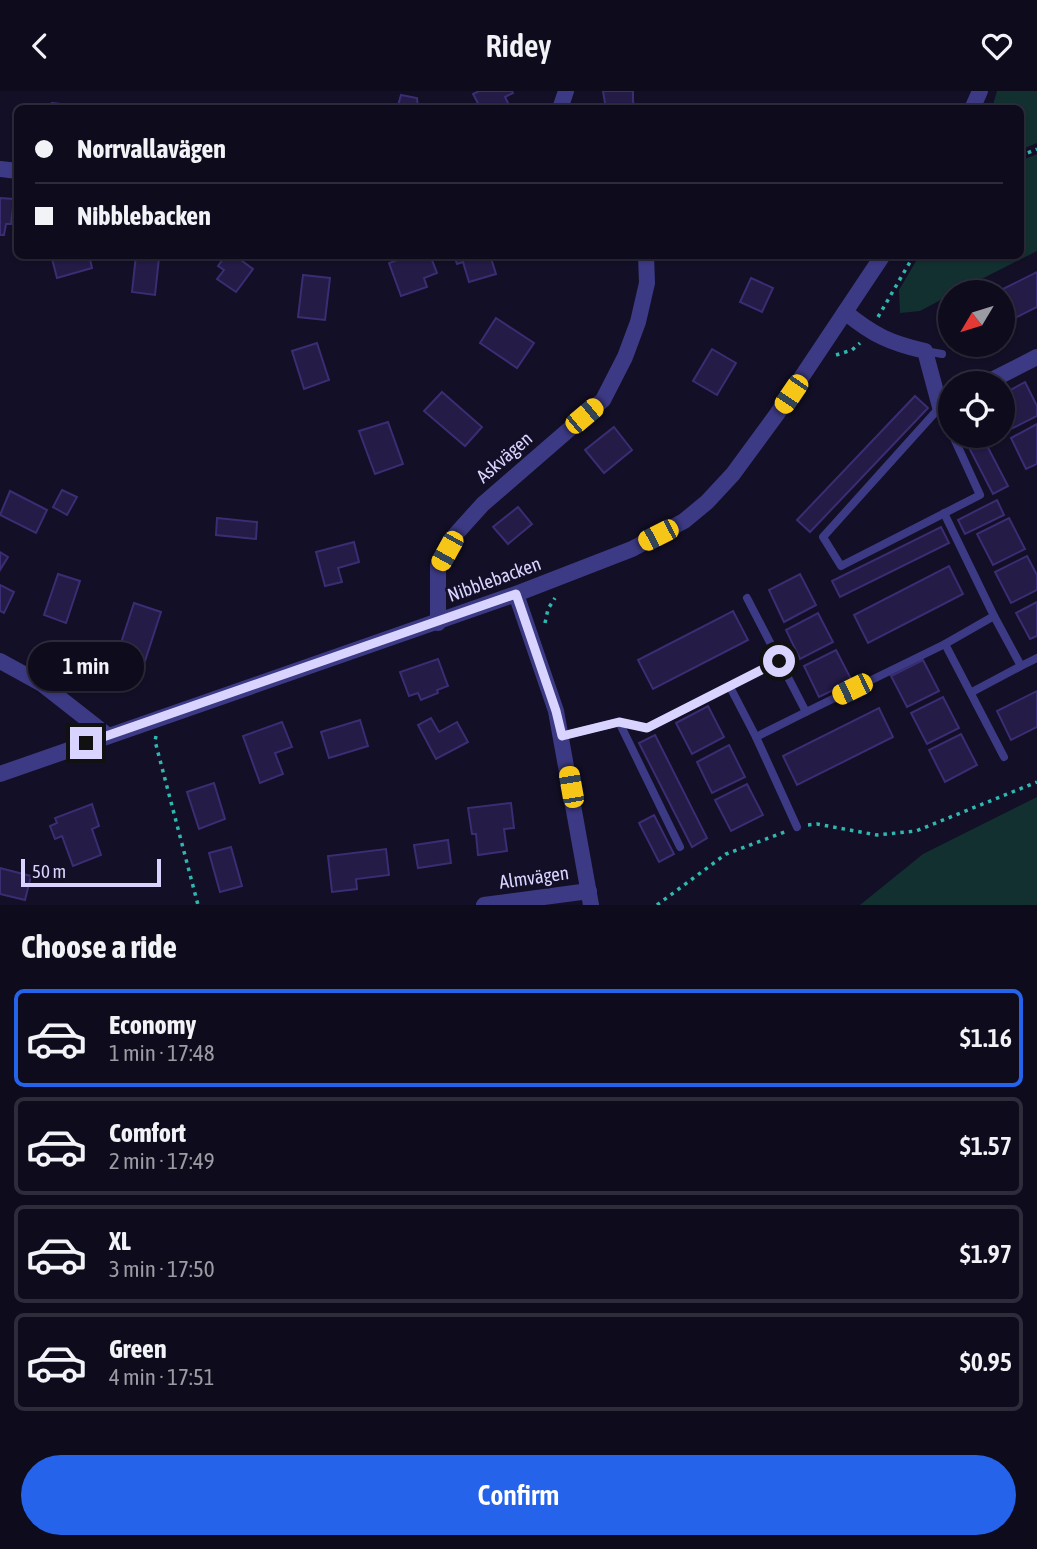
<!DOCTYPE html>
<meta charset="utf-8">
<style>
:root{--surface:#0e0b1c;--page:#171425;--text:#f1f3f6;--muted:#9b9ba3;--line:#2e2b3b;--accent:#2563eb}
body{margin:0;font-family:"Asap Condensed",sans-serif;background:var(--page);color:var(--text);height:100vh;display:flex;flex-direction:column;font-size:26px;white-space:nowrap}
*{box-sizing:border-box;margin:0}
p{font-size:23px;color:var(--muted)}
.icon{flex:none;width:38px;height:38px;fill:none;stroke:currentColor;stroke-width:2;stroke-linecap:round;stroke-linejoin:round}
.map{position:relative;height:814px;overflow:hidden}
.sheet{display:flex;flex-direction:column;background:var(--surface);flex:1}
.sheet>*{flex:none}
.banner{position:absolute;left:14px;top:14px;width:1010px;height:154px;border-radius:10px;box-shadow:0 2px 5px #0004,0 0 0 2px var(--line);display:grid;align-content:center;height:154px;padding:0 21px;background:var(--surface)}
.needle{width:46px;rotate:232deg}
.buttons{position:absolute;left:938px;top:189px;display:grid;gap:14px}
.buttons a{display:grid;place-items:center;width:77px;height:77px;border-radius:50%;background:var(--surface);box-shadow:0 2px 5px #0004,0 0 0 2px var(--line);font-size:35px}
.scale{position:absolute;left:21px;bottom:18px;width:140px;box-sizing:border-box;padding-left:7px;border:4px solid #d9d4ff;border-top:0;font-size:19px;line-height:24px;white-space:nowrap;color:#d9d4ff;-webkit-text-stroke:5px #130f26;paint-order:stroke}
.end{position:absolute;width:32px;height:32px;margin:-16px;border:9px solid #d9d4ff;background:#111;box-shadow:0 0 0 4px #111}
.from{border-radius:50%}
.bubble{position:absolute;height:49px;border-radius:24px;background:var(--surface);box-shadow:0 2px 5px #0004,0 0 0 2px var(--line);font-size:23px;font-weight:600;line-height:49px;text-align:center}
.car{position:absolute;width:21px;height:42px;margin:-21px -10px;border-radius:9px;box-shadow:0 0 5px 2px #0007;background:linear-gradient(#f5c518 24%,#345 0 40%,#f5c518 0 76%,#345 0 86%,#f5c518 0)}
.banner b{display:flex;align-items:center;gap:24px;height:66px;font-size:26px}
.banner b+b{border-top:2px solid var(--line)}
.banner i{width:18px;height:18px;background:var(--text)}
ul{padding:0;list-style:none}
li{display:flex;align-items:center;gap:21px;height:98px;margin:0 14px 10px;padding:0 7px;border:4px solid var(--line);border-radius:10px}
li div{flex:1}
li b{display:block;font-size:26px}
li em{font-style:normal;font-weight:600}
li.selected{border-color:var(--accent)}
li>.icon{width:63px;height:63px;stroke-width:1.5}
h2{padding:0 21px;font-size:32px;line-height:84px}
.cta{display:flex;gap:14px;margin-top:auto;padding:14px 21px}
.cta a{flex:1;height:80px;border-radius:42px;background:var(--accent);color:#fff;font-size:28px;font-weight:600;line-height:80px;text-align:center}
header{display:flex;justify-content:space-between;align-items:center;height:91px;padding:0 21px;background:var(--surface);font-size:32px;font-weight:600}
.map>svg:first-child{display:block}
.green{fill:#12302f}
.building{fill:#241b47;stroke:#3b2d73;stroke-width:2}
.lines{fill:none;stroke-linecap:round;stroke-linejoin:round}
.path{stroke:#2fb8b0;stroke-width:3.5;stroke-dasharray:3.5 5;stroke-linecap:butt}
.service{stroke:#3d3a85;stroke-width:8}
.minor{stroke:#3d3a85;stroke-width:16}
.route{stroke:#d9d4ff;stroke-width:9}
.labels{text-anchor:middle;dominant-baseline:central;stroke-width:5;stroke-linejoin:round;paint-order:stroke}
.street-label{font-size:19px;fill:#d9d4ff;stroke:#130f26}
</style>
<header><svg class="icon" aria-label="back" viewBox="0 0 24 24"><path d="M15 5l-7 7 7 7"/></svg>Ridey<svg class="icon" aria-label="heart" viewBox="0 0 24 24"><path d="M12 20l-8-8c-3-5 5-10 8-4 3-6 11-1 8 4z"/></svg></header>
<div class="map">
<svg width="1037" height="814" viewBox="0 0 1037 814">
<rect width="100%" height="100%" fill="#130f26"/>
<g class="green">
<path d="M 997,0 L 1037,0 L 1037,52 L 1020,59 L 1020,18 L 992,17 Z"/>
<path d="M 1037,63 L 1037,160 L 956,201 L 950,201 L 950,204 L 920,220 L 900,222 L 899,199 L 919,165 L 1020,164 L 1020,70 Z"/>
<path d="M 1037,706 L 1037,814 L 860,814 L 923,763 Z"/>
</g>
<g class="building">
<path d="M 479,0 L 512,0 L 513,2 L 505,6 L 511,18 L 481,18 L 473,3 Z"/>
<path d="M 603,0 L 633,0 L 633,11 L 637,18 L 606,18 Z"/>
<path d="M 401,4 L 417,7 L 418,18 L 397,18 Z"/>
<path d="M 52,12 L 86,16 L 86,18 L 52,18 Z"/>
<path d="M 0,107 L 14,108 L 11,133 L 6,133 L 4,144 L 0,144 Z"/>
<path d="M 51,164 L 89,164 L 92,177 L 57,187 Z"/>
<path d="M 136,164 L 159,167 L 155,204 L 132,201 Z"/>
<path d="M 226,164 L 234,164 L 253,178 L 236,201 L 217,188 L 224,179 L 218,175 Z"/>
<path d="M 411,164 L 416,164 L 417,167 L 430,164 L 437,182 L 424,187 L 427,196 L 401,205 L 389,172 Z"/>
<path d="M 454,164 L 490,164 L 496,183 L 469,191 L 463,171 L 457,173 Z"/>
<path d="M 1037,181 L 1037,216 L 1003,233 L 1003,201 L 997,201 Z"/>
<path d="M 303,184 L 330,187 L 325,229 L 298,226 Z"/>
<path d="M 751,187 L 773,197 L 762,221 L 740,211 Z"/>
<path d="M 496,227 L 534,252 L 517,277 L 480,252 Z"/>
<path d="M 317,252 L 329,289 L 304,298 L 292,260 Z"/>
<path d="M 959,254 L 982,254 L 963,263 Z"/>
<path d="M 712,258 L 736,272 L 717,304 L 693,290 Z"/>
<path d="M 1025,291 L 1037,315 L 1037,325 L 1009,339 L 1003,327 L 1003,303 Z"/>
<path d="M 442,301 L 482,336 L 465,355 L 424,320 Z"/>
<path d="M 915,305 L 928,317 L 810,441 L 797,429 Z"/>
<path d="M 388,331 L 403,373 L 375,383 L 359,340 Z"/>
<path d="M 1037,333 L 1037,373 L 1026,378 L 1011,347 Z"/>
<path d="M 614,336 L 632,359 L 604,382 L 585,359 Z"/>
<path d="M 963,345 L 982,345 L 1008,395 L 993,403 Z"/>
<path d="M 62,399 L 77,406 L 67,424 L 53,416 Z"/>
<path d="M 10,400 L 47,419 L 36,442 L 0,424 Z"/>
<path d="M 997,409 L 1004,424 L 965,443 L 958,429 Z"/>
<path d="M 518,416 L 532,433 L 508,453 L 493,436 Z"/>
<path d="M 217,427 L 257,431 L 256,448 L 216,444 Z"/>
<path d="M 1009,427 L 1025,458 L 993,474 L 977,443 Z"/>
<path d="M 941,436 L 949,452 L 840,506 L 832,490 Z"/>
<path d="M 354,451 L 359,471 L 338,477 L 342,491 L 325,495 L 316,461 Z"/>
<path d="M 0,461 L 8,466 L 0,479 Z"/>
<path d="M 1027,465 L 1037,484 L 1037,499 L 1011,512 L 995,481 Z"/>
<path d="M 949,475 L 963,503 L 868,552 L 854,524 Z"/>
<path d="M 58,483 L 80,490 L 66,532 L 44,524 Z"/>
<path d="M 800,483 L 816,514 L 784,531 L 769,499 Z"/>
<path d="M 0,494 L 14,501 L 4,522 L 0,520 Z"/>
<path d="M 1037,511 L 1037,545 L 1030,548 L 1016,522 Z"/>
<path d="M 134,512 L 161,521 L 145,570 L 118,561 Z"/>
<path d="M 733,520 L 748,549 L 653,598 L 638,569 Z"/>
<path d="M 818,522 L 833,551 L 800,568 L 786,539 Z"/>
<path d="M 836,559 L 852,590 L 819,606 L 804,575 Z"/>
<path d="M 438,568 L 448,595 L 437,599 L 438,602 L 421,609 L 418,602 L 409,605 L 400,581 Z"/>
<path d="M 923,569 L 939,600 L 907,616 L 891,585 Z"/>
<path d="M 1037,600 L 1037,636 L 1011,649 L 997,620 Z"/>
<path d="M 943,606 L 959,637 L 927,653 L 911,622 Z"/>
<path d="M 708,615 L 724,646 L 692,663 L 676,632 Z"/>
<path d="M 879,617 L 893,646 L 797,694 L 783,665 Z"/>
<path d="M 431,627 L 439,641 L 457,631 L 468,651 L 436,668 L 418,634 Z"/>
<path d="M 360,629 L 368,655 L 329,667 L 321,641 Z"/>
<path d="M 282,631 L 292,656 L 275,662 L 283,683 L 260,692 L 243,645 Z"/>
<path d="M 961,643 L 977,674 L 945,691 L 929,659 Z"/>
<path d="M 655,644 L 707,747 L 692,756 L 639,652 Z"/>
<path d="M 729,654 L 745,686 L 712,702 L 697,671 Z"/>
<path d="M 214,692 L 225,728 L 199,738 L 187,701 Z"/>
<path d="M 747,693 L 763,724 L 731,740 L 715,709 Z"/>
<path d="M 511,712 L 514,737 L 504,738 L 507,760 L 478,764 L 476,743 L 472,743 L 468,717 Z"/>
<path d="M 92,713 L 99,735 L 92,738 L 101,764 L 73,775 L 62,745 L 55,748 L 50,735 L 57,732 L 55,727 Z"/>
<path d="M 654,724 L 674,763 L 659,771 L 639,732 Z"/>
<path d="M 448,749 L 451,772 L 418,777 L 414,754 Z"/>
<path d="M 231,756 L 242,795 L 220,801 L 209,762 Z"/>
<path d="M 386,758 L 389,784 L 356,788 L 357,798 L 332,801 L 328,765 Z"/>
<path d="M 0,777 L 31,785 L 25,809 L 0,803 Z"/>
</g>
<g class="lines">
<g class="path">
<path d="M 1020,65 L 1037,58"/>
<path d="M 878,226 L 914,164"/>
<path d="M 836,264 L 852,259 L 860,252"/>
<path d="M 545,532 L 548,518 L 555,507"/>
<path d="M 156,645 L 155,650 L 198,814"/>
<path d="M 808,734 L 817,733 L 877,744 L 916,740 L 1037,691"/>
<path d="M 657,814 L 726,763 L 787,740"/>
</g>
<g class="service">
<path d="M 925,260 L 942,263"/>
<path d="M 950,339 L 940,316 L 823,446 L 841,475 L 980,404 L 953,345"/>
<path d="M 944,422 L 994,525"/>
<path d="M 747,507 L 806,621 L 945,553 L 994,525 L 1021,575 L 1037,567"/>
<path d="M 945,553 L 1004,666"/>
<path d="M 730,596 L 756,646 L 797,736"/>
<path d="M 972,601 L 1021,575"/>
<path d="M 619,631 L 680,756"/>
<path d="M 562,645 L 619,631 L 647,637 L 779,570"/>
<path d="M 756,646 L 806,621"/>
</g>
<g class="minor">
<path d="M 560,18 L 566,0"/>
<path d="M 972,18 L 980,0"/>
<path d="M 0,78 L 18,80"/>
<path d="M 845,221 C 873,244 890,252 925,260 L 940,316 L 950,311"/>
<path d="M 986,292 L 1037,266"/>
<path d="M 516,503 L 556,620 L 591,814"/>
<path d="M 438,532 L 438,475 L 455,444 L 483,413 L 603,309 L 625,266 L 638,231 L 647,192 L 646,164"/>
<path d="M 0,570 L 42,593 L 107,644"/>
<path d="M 0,683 L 516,503 L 632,458 L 684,430 L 707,411 L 733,383 L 777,323 L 883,164"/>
<path d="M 484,814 L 589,800"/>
</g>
</g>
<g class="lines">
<path class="route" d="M 86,652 L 516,503 L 556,620 L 562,645 L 619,631 L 647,637 L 779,570"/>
</g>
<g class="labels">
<g class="street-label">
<text transform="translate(504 366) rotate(-41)">Askvägen</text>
<text transform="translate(494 488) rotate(-20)">Nibblebacken</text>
<text transform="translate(534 786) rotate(-8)">Almvägen</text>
</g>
</g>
</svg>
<div class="buttons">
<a><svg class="needle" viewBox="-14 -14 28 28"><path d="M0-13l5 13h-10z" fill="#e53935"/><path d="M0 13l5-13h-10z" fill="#9b9ba3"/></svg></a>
<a><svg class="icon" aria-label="locate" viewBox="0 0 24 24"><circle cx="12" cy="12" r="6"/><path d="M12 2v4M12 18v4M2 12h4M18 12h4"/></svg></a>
</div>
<div class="scale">50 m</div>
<i class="end from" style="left:779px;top:570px"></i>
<i class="end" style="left:86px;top:652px"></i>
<div class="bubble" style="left:28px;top:551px;width:116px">1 min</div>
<i class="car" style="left:791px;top:303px;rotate:214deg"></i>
<i class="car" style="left:584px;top:325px;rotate:50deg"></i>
<i class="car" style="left:658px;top:444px;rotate:243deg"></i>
<i class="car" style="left:447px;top:460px;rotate:209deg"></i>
<i class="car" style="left:852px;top:598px;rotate:244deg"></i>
<i class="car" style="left:571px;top:696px;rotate:350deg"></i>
<div class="banner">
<b><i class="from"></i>Norrvallavägen</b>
<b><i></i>Nibblebacken</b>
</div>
</div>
<section class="sheet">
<h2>Choose a ride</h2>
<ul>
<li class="selected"><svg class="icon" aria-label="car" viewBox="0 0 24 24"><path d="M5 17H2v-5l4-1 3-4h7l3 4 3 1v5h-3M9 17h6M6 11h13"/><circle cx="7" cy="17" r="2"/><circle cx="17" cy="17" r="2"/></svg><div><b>Economy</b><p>1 min · 17:48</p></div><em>$1.16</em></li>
<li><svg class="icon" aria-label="car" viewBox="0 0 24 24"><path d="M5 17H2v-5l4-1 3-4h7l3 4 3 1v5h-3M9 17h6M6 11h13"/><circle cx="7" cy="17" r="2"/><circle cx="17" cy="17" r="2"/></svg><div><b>Comfort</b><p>2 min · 17:49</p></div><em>$1.57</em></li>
<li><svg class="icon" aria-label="car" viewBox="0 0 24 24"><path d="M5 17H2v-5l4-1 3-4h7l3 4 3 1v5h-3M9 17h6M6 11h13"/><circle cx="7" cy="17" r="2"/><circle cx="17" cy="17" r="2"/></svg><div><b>XL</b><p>3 min · 17:50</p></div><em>$1.97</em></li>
<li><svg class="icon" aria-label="car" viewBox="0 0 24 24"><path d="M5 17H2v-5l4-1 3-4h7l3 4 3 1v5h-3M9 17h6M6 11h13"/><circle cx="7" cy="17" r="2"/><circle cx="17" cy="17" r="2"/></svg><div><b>Green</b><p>4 min · 17:51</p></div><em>$0.95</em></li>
</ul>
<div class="cta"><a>Confirm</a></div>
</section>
